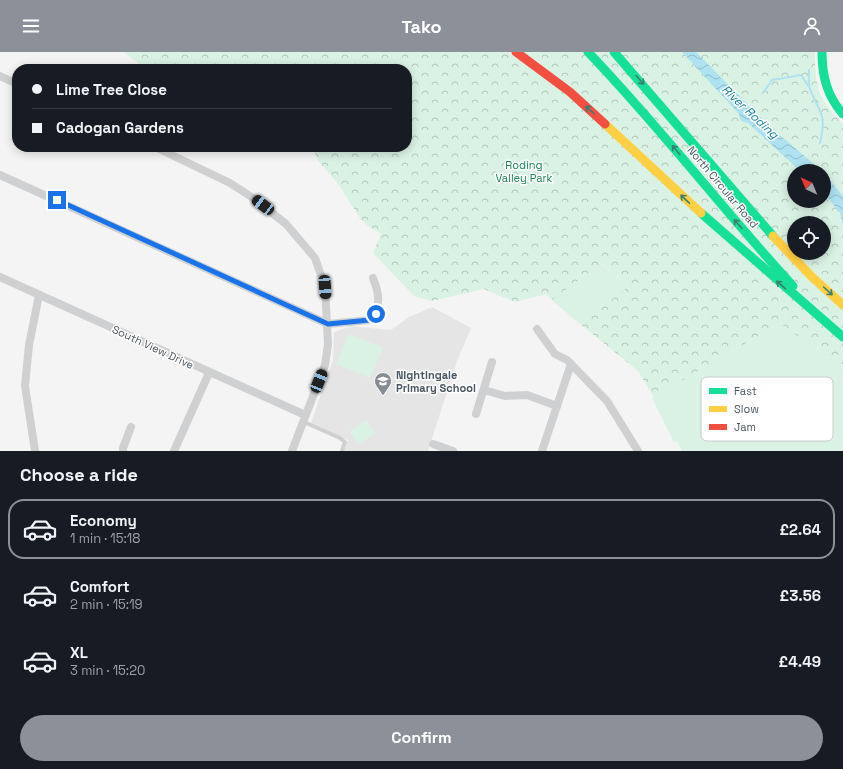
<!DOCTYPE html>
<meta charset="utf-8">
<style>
:root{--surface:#171b24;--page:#20242c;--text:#f1f3f6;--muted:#9ea1a6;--line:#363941;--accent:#8c9099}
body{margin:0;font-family:"Space Grotesk",sans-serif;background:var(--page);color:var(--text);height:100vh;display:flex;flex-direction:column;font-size:15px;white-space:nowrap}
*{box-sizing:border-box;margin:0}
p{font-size:13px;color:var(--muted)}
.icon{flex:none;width:22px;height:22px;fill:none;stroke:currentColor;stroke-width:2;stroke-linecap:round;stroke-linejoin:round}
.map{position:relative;height:399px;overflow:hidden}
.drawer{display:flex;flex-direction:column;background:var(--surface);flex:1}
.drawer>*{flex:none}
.guide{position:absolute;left:12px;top:12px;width:400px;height:88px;border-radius:16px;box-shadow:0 2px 10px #0003;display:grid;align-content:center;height:88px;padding:0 20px;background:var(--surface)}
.needle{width:26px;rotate:316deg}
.controls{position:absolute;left:787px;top:112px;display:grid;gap:8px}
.controls a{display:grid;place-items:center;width:44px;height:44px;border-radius:50%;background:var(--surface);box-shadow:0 2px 10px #0003;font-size:20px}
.end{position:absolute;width:18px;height:18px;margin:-9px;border:5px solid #1a73e8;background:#fff;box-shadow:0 0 0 2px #fff}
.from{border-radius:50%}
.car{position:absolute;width:12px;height:24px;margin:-12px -6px;border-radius:5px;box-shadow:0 0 3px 1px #0007;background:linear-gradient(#222 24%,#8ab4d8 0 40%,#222 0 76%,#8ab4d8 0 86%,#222 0)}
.guide b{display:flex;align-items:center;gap:14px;height:38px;font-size:15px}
.guide b+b{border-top:1px solid var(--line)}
.guide i{width:10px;height:10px;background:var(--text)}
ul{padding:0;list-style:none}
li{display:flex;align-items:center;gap:12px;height:60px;margin:0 8px 6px;padding:0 12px;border:2px solid transparent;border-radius:16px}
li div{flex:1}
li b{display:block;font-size:15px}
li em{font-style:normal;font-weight:800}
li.selected{border-color:var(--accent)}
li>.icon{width:36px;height:36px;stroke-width:1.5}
h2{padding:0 20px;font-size:18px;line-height:48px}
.action{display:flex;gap:8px;margin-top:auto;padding:8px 20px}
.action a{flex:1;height:46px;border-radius:24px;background:var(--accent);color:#fff;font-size:16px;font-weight:800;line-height:46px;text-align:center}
header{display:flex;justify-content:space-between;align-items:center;height:52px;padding:0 20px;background:var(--accent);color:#fff;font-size:18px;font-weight:800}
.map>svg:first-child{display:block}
.education{fill:#e6e5e6}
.green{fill:#d9f2e3}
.park{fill:url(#park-crowns);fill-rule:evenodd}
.water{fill:url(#water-waves)}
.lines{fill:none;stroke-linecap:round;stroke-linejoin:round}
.stream{stroke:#aee2f0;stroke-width:2}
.lane{stroke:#ced0d2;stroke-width:4}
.street{stroke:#ced0d2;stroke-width:8}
.fast{stroke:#16e098;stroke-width:9}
.slow{stroke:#ffcf43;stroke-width:9}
.jam{stroke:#f24e42;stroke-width:9}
.oneway{stroke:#3a7f72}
.route{stroke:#1a73e8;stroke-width:5}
.labels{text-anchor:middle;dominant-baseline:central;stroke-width:3;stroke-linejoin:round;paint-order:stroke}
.park-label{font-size:11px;fill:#17864f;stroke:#fff}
.street-label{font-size:11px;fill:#4a5661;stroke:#fff}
.poi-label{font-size:11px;font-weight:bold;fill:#4a5661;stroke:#fff;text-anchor:start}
.water-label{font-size:12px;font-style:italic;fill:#0c7c9b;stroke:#fff}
.key{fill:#fff;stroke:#c9ccd0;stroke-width:1}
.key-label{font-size:11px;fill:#4a5661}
</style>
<header><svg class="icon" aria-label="menu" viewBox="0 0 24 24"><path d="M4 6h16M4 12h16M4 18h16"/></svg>Tako<svg class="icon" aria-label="person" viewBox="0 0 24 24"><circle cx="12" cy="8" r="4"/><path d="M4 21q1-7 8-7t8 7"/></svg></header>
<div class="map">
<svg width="843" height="399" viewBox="0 0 843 399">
<defs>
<pattern id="park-crowns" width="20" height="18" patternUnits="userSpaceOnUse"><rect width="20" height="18" fill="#d9f2e3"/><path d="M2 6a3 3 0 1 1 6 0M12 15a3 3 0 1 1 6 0" fill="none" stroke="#b2c7bb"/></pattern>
<pattern id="water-waves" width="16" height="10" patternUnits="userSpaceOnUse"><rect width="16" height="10" fill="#aee2f0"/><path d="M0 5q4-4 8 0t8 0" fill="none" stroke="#90bac6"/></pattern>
</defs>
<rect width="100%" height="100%" fill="#f4f4f4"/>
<path class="education" d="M 432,255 L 471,276 L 457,309 L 428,399 L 344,399 L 348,388 L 311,371 L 333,308 L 334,280 L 351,274 L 391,278 L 409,265 Z"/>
<g class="green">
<path d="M 600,211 L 628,235 L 580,272 L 552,248 Z"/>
<path d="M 780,271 L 843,318 L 843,399 L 682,399 L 677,389 L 674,390 L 652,346 Z"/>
<path d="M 349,282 L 383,296 L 370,326 L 336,312 Z"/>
<path d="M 366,368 L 375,381 L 359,392 L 350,379 Z"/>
</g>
<path class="park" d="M 124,0 L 815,0 C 815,35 818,47 843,72 L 843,318 L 780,271 L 654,345 L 638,319 L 580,272 L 628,235 L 601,211 L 552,248 L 546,242 L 515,250 L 484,237 L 432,249 L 414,244 L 373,201 L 381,182 L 367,173 L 360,166 L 336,129 L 319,110 L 312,95 L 407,95 L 407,17 L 146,17 ZM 794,119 L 824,119 L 824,149 L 794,149 ZM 794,171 L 824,171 L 824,201 L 794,201 Z"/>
<g class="water">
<path d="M 682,0 L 696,0 L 767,72 L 822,119 L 800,119 L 748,71 L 741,69 L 739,62 Z"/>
<path d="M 824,121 L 843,144 L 843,173 L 840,161 L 824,141 Z"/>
</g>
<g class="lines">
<g class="stream">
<path d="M 809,18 C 809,24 808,32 810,37 C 820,62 827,61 820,91"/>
<path d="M 763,41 L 772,28 L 801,23 L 809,35"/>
</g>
<path class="lane" d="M 304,370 L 340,386 L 345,390 L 342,399"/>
<g class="street">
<path d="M 0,24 L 17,32"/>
<path d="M 155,95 L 230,131 L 253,146 L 286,172 L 315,206 L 325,235 L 328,292 L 325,313 L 292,399"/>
<path d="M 0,123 L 328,272"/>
<path d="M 0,225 L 305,363"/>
<path d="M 328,272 L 370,268 C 382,254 379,241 373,226"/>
<path d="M 537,277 L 555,302 L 567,308 L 607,349 L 638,399"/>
<path d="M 484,338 L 505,344 L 527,343 L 557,354"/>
<path d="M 476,362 L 492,310"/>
<path d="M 433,392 L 453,399"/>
<path d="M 35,399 L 25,334 L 29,293 L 39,243"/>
<path d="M 123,399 L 123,396 L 131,375"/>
<path d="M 174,399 L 209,321"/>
<path d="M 542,399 L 571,312"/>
</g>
<g class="fast">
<path d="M 588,0 C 660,75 723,158 793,234"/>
<path d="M 614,0 L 773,184"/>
<path d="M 822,0 C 822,24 827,44 843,62"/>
<path d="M 701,161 L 843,285"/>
</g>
<g class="slow">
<path d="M 605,72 L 701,161"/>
<path d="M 773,184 L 811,224 L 843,253"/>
</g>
<path class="jam" d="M 516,0 L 570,40 L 605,72"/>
</g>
<defs><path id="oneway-shaft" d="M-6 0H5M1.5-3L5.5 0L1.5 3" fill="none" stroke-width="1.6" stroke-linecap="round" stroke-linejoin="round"/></defs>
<g class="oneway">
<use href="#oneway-shaft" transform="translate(640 28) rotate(48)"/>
<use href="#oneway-shaft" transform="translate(590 58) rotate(-138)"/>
<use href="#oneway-shaft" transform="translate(676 98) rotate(-130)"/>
<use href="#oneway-shaft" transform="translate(685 147) rotate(-137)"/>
<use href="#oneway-shaft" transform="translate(738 172) rotate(-132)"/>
<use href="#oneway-shaft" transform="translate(781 233) rotate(-139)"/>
<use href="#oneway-shaft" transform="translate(828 239) rotate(42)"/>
</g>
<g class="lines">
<path class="route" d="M 57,148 L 328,272 L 370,268 L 376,262"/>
</g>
<defs>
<symbol id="school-pin" viewBox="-11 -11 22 30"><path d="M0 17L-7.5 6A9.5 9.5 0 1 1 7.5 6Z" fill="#868d94" stroke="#fff"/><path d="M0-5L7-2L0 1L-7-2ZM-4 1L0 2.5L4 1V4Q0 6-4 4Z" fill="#fff"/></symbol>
</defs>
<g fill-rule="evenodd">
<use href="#school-pin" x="373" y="319" width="20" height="27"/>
</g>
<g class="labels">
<g class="park-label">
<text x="524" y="113">Roding<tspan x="524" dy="13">Valley Park</tspan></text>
</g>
<g class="street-label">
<text transform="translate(723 135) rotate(50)">North Circular Road</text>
<text transform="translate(153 295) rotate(25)">South View Drive</text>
</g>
<g class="poi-label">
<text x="396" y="323">Nightingale<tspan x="396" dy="13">Primary School</tspan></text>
</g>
<g class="water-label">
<text transform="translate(750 60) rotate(43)">River Roding</text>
</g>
</g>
<rect x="701" y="325" width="132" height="64" rx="6" class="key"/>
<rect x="709" y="336" width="18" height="6" fill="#16e098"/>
<rect x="709" y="354" width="18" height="6" fill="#ffcf43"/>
<rect x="709" y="372" width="18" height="6" fill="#f24e42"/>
<g class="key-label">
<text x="734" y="343">Fast</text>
<text x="734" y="361">Slow</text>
<text x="734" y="379">Jam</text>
</g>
</svg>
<div class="controls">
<a><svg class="needle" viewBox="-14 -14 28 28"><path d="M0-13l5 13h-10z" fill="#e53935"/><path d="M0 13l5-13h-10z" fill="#9ea1a6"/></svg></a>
<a><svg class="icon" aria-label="locate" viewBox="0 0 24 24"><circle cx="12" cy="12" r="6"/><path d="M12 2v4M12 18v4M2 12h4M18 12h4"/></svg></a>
</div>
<i class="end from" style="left:376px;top:262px"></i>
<i class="end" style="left:57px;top:148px"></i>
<i class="car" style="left:263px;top:153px;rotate:307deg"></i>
<i class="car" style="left:325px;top:235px;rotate:176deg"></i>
<i class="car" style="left:319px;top:329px;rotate:22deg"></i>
<div class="guide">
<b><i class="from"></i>Lime Tree Close</b>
<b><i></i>Cadogan Gardens</b>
</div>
</div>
<section class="drawer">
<h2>Choose a ride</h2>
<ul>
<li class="selected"><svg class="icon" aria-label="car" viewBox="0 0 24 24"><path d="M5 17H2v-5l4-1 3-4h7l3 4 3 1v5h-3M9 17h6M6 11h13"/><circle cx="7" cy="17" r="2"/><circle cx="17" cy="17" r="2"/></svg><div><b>Economy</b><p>1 min · 15:18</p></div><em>£2.64</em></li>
<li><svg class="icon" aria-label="car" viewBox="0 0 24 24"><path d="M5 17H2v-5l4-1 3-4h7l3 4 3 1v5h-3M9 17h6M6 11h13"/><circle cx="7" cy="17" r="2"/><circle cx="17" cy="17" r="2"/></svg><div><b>Comfort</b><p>2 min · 15:19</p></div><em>£3.56</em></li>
<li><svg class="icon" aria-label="car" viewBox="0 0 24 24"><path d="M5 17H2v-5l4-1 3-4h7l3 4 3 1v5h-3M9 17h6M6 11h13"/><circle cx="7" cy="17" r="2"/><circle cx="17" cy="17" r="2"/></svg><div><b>XL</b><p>3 min · 15:20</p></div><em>£4.49</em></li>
</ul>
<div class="action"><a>Confirm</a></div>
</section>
